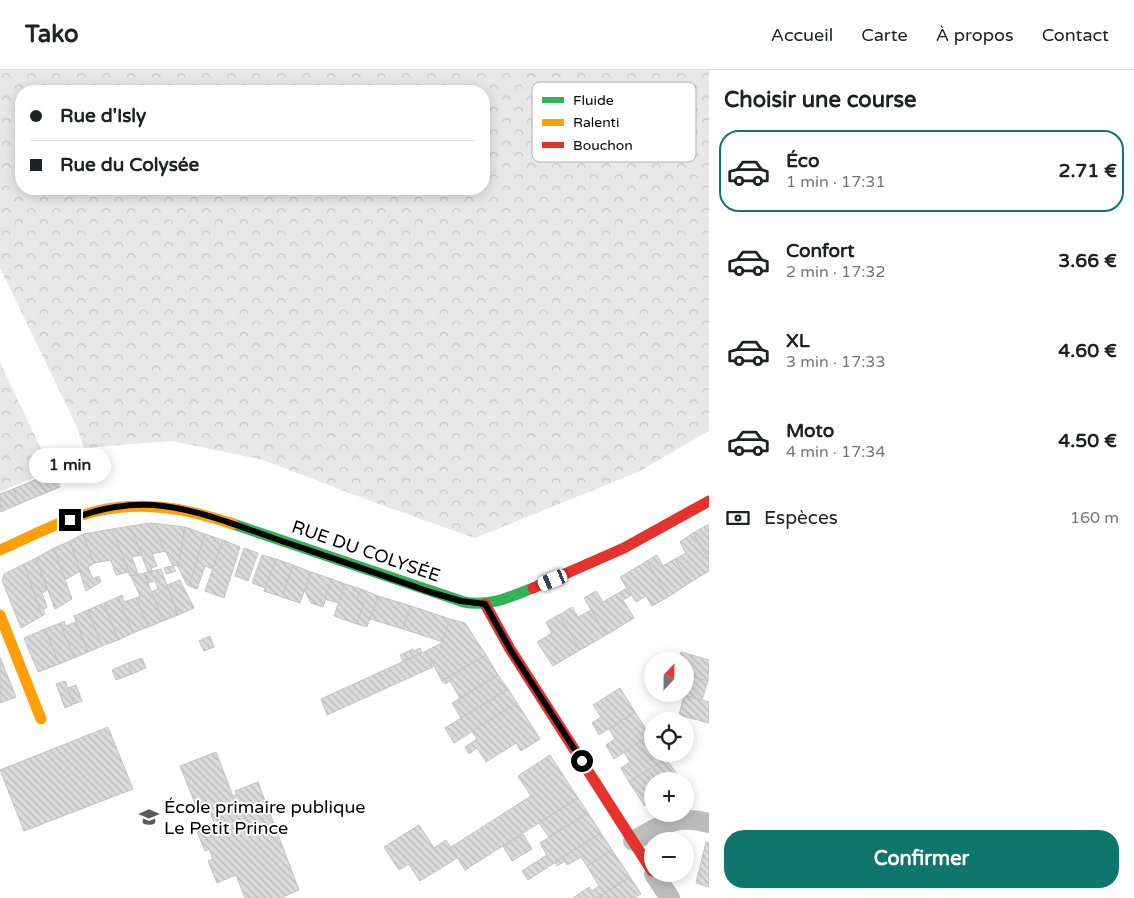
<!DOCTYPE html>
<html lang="fr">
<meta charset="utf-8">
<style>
:root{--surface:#fff;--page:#f6f6f6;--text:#202124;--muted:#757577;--line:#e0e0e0;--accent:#0f766e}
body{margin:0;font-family:"Varela Round",sans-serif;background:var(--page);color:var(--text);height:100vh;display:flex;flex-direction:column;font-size:19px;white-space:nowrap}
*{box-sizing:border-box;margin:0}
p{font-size:16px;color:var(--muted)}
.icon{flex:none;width:28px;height:28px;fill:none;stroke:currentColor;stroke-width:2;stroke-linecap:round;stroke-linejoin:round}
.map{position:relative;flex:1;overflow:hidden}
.side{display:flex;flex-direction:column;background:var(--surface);width:425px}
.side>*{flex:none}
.hud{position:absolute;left:15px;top:15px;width:475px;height:110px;border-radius:20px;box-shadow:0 2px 12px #0003;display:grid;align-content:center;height:110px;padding:0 15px;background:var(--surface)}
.needle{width:32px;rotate:22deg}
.tools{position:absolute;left:644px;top:582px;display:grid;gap:10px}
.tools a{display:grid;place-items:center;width:50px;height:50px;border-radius:50%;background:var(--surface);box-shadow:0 2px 12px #0003;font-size:25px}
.end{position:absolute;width:22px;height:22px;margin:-11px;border:6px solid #000;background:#fff;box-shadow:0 0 0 2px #fff}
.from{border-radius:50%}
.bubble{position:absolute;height:35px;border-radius:18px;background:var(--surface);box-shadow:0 2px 12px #0003;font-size:16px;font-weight:700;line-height:35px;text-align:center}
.car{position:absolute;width:15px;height:30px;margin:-15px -8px;border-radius:6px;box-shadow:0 0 4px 1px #0007;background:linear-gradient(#fff 24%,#345 0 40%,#fff 0 76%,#345 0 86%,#fff 0)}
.hud b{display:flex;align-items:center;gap:18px;height:48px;font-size:19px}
.hud b+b{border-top:1px solid var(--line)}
.hud i{width:12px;height:12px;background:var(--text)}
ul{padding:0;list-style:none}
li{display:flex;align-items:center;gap:15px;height:82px;margin:0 10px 8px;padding:0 5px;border:2px solid transparent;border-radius:20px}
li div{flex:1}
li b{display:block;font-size:19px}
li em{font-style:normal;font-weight:700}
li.on{border-color:var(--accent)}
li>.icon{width:45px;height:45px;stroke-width:1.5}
h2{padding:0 15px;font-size:22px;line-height:60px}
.pay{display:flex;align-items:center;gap:12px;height:55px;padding:0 15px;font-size:19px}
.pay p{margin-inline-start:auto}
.cta{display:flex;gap:10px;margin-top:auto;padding:10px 15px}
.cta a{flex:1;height:58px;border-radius:20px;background:var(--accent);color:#fff;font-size:20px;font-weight:700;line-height:58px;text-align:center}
header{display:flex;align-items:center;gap:30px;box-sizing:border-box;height:70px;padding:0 25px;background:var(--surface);border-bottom:1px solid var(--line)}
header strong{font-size:24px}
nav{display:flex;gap:28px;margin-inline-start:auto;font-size:18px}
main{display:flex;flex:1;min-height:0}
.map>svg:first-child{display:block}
.forest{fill:url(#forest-crowns);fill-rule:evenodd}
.building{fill:url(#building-back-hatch);stroke:#c3c3c3}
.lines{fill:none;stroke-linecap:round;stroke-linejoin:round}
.street{stroke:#bdbdbd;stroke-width:20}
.fast{stroke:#30b455;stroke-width:11}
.slow{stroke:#ff9f0a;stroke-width:11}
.jam{stroke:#e5322d;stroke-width:11}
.route{stroke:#000;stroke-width:6}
.labels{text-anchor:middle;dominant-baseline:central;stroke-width:4;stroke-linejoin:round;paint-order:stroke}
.street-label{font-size:18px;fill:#000;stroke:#fff}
.poi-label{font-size:18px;fill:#000;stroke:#fff;text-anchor:start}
.key{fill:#fff;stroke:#b2b2b2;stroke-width:1}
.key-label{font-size:14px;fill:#000}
</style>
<header>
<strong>Tako</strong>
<nav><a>Accueil</a><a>Carte</a><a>À propos</a><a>Contact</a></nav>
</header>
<main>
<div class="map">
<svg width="709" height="828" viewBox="0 0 709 828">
<defs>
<pattern id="forest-crowns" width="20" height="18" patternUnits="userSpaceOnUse" patternTransform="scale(1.25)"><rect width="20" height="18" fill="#e8e8e8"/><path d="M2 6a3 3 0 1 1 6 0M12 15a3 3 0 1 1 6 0" fill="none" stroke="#c5c5c5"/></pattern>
<pattern id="building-back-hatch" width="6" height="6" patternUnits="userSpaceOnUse" patternTransform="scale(1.25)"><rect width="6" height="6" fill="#dbdbdb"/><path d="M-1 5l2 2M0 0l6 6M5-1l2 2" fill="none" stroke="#bababa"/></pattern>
</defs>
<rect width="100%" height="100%" fill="#fff"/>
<g class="forest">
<path d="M 0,0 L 709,0 L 709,361 L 638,402 L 475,468 L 381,435 L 263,390 L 172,371 L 84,378 L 77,357 L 0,198 ZM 21,21 L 484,21 L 484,119 L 21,119 Z"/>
<path d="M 0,292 L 51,400 L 0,422 Z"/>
</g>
<g class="building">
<path d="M 54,402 L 60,417 L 19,434 L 13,419 Z"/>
<path d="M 13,419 L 19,434 L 0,442 L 0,424 Z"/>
<path d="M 151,453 L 166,481 L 152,484 L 157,496 L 151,498 L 152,501 L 148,502 L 130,456 Z"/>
<path d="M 151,453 L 185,457 L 178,497 L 177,495 L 173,496 Z"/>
<path d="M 709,454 L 709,490 L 693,463 Z"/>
<path d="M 130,456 L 142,485 L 132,487 L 138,504 L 130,506 L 112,459 Z"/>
<path d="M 185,457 L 205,464 L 189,516 L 187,515 L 178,497 Z"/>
<path d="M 112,459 L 129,502 L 116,505 L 111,490 L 94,493 L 83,464 Z"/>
<path d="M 693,463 L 709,490 L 709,501 L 689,513 L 675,489 L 686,483 L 680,472 Z"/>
<path d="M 83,464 L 94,493 L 88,497 L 93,509 L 99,506 L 101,512 L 86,521 L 70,471 Z"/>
<path d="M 205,464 L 223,470 L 213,499 L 205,496 L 197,519 L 189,516 Z"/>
<path d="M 223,470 L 240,477 L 224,528 L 205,521 Z"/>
<path d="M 70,471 L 80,501 L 65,510 L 54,478 Z"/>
<path d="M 54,478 L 72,529 L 55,539 L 36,488 Z"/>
<path d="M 244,478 L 258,483 L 248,511 L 235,506 Z"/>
<path d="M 262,485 L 276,489 L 265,518 L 252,513 Z"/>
<path d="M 657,485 L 663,496 L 675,489 L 689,513 L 668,527 L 647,491 Z"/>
<path d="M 36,488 L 47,520 L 42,523 L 47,537 L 43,540 L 45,544 L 42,546 L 24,494 Z"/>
<path d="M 276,489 L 293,495 L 282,527 L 264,521 Z"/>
<path d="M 647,491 L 668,527 L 652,536 L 646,526 L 636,532 L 620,507 Z"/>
<path d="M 24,494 L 42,546 L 21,558 L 2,510 L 4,504 Z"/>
<path d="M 293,495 L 311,502 L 300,533 L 282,527 Z"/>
<path d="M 173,496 L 176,501 L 166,504 L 164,498 Z"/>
<path d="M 161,499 L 178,545 L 163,551 L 151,522 L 158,519 L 155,511 L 147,513 L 144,503 Z"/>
<path d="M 311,502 L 332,509 L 323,537 L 311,533 L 305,521 Z"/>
<path d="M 144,503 L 163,551 L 148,557 L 136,528 L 140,526 L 131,506 Z"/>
<path d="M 332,509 L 345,514 L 339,533 L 325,529 Z"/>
<path d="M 180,510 L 194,538 L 178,545 L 167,515 Z"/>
<path d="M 345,514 L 361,519 L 357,530 L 364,533 L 357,554 L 334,546 Z"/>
<path d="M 627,518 L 632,525 L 623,530 L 634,548 L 606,565 L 584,528 L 596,521 L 603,532 Z"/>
<path d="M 361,519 L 378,526 L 367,557 L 357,554 L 364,533 L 357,530 Z"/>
<path d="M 122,525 L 124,532 L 136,528 L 148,557 L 133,563 L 118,527 Z"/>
<path d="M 378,526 L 411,536 L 403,559 L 370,549 Z"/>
<path d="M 118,527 L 133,563 L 118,570 L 104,533 Z"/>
<path d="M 104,533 L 118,570 L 102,576 L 88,540 Z"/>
<path d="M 411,536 L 450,549 L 443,572 L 403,559 Z"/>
<path d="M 572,537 L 578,547 L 591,540 L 606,565 L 580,580 L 559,545 Z"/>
<path d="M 88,540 L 102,576 L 88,582 L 74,546 Z"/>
<path d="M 559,545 L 580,580 L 553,596 L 537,572 L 552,563 L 546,552 Z"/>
<path d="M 450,549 L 465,553 L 486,585 L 442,611 L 426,581 L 442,573 Z"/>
<path d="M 64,551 L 66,556 L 76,552 L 88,582 L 74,588 L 60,553 Z"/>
<path d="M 60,553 L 74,588 L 59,594 L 45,559 Z"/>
<path d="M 45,559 L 59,594 L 38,602 L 24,568 Z"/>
<path d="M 210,566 L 214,577 L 204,581 L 199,571 Z"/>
<path d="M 420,578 L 422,583 L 403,591 L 400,585 L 413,579 L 414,581 Z"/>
<path d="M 426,581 L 433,597 L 327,645 L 321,629 Z"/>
<path d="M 681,582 L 709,590 L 708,611 L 685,605 L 685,591 L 678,591 Z"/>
<path d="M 486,585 L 498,605 L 460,628 L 450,611 L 445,614 L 442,611 Z"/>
<path d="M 0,587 L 16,627 L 0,633 Z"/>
<path d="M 142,588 L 146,598 L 132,604 L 128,593 Z"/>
<path d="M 128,593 L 132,604 L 116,610 L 112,600 Z"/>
<path d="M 498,605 L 508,619 L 461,648 L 452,633 Z"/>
<path d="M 685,605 L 708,611 L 702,630 L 680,624 L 685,624 Z"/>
<path d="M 65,611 L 74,634 L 65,638 L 56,614 Z"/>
<path d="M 76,615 L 82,631 L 74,634 L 68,618 Z"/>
<path d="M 620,618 L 635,642 L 599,665 L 592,653 L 601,647 L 593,635 Z"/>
<path d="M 508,619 L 517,633 L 454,673 L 445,658 Z"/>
<path d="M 684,625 L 709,632 L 709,653 L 679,645 Z"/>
<path d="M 517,633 L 540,669 L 521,681 L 516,673 L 486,692 L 477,678 L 469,684 L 465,677 L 477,669 L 472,661 Z"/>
<path d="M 635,642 L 650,665 L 614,689 L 606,675 L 615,669 L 609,659 Z"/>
<path d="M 108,657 L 133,719 L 24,761 L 0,700 Z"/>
<path d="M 650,665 L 652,669 L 652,684 L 662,684 L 666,689 L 629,712 L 621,698 L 630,692 L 624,682 Z"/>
<path d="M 216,682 L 233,726 L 237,725 L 235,721 L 258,712 L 299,820 L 281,828 L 245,828 L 236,805 L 217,813 L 208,791 L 213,789 L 209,779 L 205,781 L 196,759 L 214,752 L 208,737 L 198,741 L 180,696 Z"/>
<path d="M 550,685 L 578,728 L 465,800 L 451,777 L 531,726 L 518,706 Z"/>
<path d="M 666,689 L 682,711 L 652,711 L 652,731 L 645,736 L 629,712 Z"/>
<path d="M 578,728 L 588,743 L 549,767 L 539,753 Z"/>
<path d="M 588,743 L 601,763 L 528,810 L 522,801 L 547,785 L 540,773 Z"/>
<path d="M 419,755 L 434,778 L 446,770 L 457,788 L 420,811 L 409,794 L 399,800 L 384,777 Z"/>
<path d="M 601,763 L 612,780 L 587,796 L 581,787 L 567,795 L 565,791 L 557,796 L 555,792 Z"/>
<path d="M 523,764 L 532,779 L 512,791 L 503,776 Z"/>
<path d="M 706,772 L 709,773 L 709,817 L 696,813 Z"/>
<path d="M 612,780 L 630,807 L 597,828 L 573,828 L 589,817 L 592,821 L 599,816 L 587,796 Z"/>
<path d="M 630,807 L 641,824 L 634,828 L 597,828 Z"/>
</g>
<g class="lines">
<g class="street">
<path d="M 633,771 C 662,755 675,744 709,753"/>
<path d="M 654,804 L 670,828"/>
</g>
<path class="fast" d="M 233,454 L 464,532 C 489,537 510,527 533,518"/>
<g class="slow">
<path d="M 0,480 C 32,466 63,449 97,441 C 143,430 189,439 233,454"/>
<path d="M 0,545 L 41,649"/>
</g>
<g class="jam">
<path d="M 533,518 L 624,478 L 709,431"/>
<path d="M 485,534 L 510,579 L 652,801"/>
</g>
</g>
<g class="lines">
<path class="route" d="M 70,450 C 98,438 132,432 163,436 C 203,441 241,457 279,470 C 329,487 380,504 430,522 L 461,531 L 485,534 L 510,579 L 582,691"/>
</g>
<defs>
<symbol id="school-bare" viewBox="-9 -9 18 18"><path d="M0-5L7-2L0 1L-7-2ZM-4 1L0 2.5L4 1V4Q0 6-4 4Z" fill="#595959" stroke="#fff" stroke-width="2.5" paint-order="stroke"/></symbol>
</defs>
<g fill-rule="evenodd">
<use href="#school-bare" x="135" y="733" width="28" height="28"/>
</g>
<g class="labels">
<g class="street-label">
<text transform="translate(366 481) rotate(19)">RUE DU COLYSÉE</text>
</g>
<g class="poi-label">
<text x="164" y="737">École primaire publique<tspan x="164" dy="21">Le Petit Prince</tspan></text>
</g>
</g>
<rect x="532" y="12" width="164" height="80" rx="8" class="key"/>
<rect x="542" y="27" width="22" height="6" fill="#30b455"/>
<rect x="542" y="49" width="22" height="7" fill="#ff9f0a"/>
<rect x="542" y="72" width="22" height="6" fill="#e5322d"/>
<g class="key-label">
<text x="573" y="35">Fluide</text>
<text x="573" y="57">Ralenti</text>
<text x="573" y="80">Bouchon</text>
</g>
</svg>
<div class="tools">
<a><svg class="needle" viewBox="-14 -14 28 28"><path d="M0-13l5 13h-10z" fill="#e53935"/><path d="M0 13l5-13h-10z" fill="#757577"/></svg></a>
<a><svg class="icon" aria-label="locate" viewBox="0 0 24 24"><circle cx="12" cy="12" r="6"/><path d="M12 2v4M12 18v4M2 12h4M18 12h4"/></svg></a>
<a>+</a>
<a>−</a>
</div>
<i class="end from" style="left:582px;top:691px"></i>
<i class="end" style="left:70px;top:450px"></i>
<div class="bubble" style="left:29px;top:378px;width:82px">1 min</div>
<i class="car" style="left:553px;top:510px;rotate:248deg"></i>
<div class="hud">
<b><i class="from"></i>Rue d'Isly</b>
<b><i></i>Rue du Colysée</b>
</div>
</div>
<section class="side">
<h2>Choisir une course</h2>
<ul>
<li class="on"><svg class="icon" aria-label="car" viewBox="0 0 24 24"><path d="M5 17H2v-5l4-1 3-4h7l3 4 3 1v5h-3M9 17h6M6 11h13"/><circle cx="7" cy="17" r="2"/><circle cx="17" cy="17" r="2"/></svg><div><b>Éco</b><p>1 min · 17:31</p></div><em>2.71 €</em></li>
<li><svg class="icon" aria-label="car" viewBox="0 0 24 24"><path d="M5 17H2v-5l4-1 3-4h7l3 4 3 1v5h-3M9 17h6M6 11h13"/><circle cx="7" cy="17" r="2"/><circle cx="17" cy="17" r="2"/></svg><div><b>Confort</b><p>2 min · 17:32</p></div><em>3.66 €</em></li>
<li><svg class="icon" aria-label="car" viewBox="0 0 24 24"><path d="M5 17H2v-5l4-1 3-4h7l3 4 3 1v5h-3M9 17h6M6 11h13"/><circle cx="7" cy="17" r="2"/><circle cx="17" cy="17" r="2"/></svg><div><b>XL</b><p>3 min · 17:33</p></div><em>4.60 €</em></li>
<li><svg class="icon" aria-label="car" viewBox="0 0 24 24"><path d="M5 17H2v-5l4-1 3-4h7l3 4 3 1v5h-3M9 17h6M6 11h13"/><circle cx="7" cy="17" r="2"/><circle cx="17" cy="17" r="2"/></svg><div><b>Moto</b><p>4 min · 17:34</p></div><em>4.50 €</em></li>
</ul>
<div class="pay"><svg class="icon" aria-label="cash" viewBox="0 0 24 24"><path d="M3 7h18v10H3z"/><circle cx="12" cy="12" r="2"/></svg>Espèces<p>160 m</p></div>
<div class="cta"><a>Confirmer</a></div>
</section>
</main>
